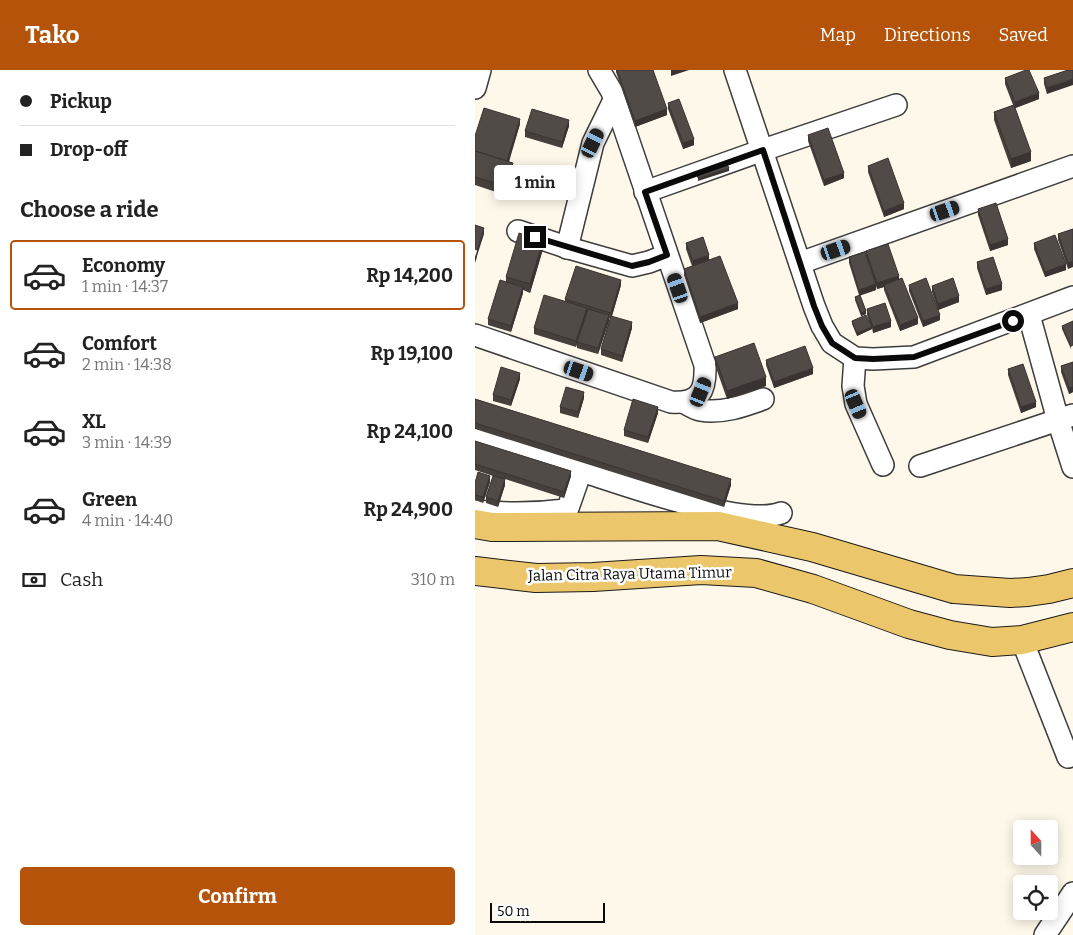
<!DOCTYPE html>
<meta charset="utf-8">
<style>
:root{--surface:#fff;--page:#f6f6f6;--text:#222;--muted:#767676;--line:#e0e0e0;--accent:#b45309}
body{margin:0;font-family:Bitter,serif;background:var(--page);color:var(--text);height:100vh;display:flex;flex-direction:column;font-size:19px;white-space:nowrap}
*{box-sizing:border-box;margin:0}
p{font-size:16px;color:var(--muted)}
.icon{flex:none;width:28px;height:28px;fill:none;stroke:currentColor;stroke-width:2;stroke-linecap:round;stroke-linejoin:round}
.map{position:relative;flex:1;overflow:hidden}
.sheet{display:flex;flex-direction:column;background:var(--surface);width:475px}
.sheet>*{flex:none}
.top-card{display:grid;align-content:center;height:110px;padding:0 20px;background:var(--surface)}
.needle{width:32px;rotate:339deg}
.controls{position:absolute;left:538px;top:750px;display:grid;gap:10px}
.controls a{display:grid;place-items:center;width:45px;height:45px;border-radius:5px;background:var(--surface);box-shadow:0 2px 12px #0003;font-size:25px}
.scale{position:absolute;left:15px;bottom:12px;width:115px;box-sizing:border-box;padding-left:5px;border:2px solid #0a0a0a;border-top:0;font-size:14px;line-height:18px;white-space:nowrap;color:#0a0a0a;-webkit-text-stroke:4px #fff;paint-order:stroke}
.end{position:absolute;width:22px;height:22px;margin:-11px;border:6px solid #0a0a0a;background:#fff;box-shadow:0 0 0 2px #fff}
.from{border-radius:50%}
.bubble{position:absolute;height:35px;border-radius:5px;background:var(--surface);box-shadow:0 2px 12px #0003;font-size:16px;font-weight:700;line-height:35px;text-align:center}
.car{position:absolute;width:15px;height:30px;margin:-15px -8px;border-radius:6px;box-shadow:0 0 4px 1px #0007;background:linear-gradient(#222 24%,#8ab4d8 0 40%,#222 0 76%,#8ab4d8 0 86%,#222 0)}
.top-card b{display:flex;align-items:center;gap:18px;height:48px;font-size:19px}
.top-card b+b{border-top:1px solid var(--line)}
.top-card i{width:12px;height:12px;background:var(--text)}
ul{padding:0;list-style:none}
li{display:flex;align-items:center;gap:15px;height:70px;margin:0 10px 8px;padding:0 10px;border:2px solid transparent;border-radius:5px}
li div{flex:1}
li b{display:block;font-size:19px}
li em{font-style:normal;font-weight:700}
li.on{border-color:var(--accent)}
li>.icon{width:45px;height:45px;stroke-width:1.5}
h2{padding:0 20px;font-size:22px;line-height:60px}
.pay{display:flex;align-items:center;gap:12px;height:55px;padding:0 20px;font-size:19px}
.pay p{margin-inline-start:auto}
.cta{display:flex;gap:10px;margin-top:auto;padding:10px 20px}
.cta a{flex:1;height:58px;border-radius:5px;background:var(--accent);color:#fff;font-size:20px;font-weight:700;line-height:58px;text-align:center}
header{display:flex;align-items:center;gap:30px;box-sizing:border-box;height:70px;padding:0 25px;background:var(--accent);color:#fff}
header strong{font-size:24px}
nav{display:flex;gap:28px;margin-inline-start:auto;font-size:18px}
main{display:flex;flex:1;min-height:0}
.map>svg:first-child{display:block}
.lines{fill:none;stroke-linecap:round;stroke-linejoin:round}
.minor-casing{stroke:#3d3d3d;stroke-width:24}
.major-casing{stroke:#1b1b1b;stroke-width:30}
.minor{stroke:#fff;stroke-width:21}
.major{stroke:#ecc66a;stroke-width:28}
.wall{fill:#46403d}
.shaded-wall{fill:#393432}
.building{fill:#514b47;stroke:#393432}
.route{stroke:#0a0a0a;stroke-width:6}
.labels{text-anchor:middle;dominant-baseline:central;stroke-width:5;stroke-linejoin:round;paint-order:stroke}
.street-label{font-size:15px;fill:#0a0a0a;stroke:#fff}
</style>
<header>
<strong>Tako</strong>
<nav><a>Map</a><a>Directions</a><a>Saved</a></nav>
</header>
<main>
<section class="sheet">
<div class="top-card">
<b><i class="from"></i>Pickup</b>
<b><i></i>Drop-off</b>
</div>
<h2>Choose a ride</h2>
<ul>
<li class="on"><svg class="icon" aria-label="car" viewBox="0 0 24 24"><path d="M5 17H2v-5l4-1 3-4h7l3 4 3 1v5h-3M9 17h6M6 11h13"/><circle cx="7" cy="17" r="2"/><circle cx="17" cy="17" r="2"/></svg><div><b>Economy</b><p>1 min · 14:37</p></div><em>Rp 14,200</em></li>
<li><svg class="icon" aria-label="car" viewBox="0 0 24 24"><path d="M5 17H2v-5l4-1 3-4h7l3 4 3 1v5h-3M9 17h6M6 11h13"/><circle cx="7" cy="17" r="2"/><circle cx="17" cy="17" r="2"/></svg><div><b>Comfort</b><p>2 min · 14:38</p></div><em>Rp 19,100</em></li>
<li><svg class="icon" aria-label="car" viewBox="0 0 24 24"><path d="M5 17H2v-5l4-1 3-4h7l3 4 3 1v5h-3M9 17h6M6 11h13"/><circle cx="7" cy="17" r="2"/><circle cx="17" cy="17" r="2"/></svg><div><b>XL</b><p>3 min · 14:39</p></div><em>Rp 24,100</em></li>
<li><svg class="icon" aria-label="car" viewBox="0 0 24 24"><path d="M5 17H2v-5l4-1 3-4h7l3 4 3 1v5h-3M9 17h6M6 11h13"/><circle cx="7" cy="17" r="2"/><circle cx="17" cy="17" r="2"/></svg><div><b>Green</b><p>4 min · 14:40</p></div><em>Rp 24,900</em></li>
</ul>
<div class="pay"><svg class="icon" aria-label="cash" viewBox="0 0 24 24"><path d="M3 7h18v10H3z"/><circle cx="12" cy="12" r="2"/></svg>Cash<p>310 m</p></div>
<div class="cta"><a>Confirm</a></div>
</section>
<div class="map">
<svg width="598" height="865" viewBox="0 0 598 865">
<rect width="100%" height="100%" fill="#fdf8e9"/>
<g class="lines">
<defs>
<g id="minor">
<path d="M 260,0 L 339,236 L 347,256 L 357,273 L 380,288 L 398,289 L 439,287 L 598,227"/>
<path d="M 0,18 L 5,0"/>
<path d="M 170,122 L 288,80 L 421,35"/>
<path d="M 43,161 L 97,179 L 157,196 L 174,192 L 192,185"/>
<path d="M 92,178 L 118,73 L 139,30"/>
<path d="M 325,193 L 598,96"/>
<path d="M 554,245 L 583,350 L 598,397"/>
<path d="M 0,265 L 196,332 C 225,334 231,321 230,295 L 137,22 L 124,0"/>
<path d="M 380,288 L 378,316 L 381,334 L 408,395"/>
<path d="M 210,333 C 215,336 220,339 225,340 C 246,344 269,336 288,329"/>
<path d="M 0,367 C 39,380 78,392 116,404 C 156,417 269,457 306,443"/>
<path d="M 445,396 L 598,345"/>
<path d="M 0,441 C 31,444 60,444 91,440 L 93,438 L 106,401"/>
<path d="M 547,570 L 593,687"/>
<path d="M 570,865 L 598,823"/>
</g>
<g id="major">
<path d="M 0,454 L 17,457 L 243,456 L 337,477 L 479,519 L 535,523 L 553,522 L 574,519 L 598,513"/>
<path d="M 0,501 L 61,508 L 118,507 L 226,500 L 281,503 L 338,519 L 434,554 L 475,565 L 517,572 L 547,570 L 598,557"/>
</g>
</defs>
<use href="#minor" class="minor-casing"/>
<use href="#major" class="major-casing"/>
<use href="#minor" class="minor"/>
<use href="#major" class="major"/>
</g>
<g class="wall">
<path d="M 141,0 L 178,0 L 192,45 L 160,57 L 141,2 Z"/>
<path d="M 593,0 L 572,24 L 569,14 L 569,8 Z"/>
<path d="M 530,8 L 564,29 L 540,38 L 556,91 L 536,98 L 519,50 L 519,42 L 538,35 L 530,14 Z"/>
<path d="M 193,33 L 219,75 L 208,79 L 193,39 Z"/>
<path d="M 45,54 L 34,92 L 38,101 L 30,125 L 0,115 L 0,66 Z"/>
<path d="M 94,56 L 87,78 L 50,67 L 50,61 Z"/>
<path d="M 333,65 L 369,108 L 349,116 L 333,71 Z"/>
<path d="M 393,96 L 429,139 L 409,147 L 393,102 Z"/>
<path d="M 503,139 L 533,175 L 515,181 L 503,145 Z"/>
<path d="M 598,159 L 593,199 L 583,170 L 583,164 Z"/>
<path d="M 211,173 L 234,189 L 263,239 L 225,253 L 209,205 L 209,199 L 217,196 L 211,179 Z"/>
<path d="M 559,173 L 591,200 L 570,207 L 559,179 Z"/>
<path d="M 68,179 L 55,223 L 48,220 L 48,223 L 36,262 L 13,255 L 13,249 L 31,212 L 31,207 Z"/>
<path d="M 391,181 L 424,209 L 443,254 L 425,261 L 409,220 L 409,217 L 402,219 L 401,216 L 401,220 L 385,225 L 391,244 L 386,246 L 380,230 L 380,227 L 384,225 L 374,193 L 374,187 L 391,185 Z"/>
<path d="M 502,192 L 527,220 L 511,225 L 502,198 Z"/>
<path d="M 146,215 L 137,246 L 157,258 L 147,292 L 126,285 L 126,279 L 135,249 L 134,248 L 134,251 L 123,284 L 102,278 L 102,273 L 101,277 L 59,264 L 59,258 L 90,232 L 90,229 Z"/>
<path d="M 434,215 L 465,250 L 448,257 L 434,221 Z"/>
<path d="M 457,216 L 484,232 L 463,240 L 457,222 Z"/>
<path d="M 392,239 L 416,257 L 398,263 L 397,258 L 397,259 L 382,266 L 377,254 L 377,251 L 394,251 L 392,245 Z"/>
<path d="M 598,252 L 596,279 L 587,259 L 587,256 Z"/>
<path d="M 240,287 L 291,316 L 252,329 L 240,295 Z"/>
<path d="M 291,290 L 338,304 L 299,318 L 291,295 Z"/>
<path d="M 598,292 L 598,322 L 594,324 L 586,302 L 586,296 Z"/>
<path d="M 533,299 L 561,337 L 546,343 L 533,305 Z"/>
<path d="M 45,309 L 36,336 L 18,331 L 18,325 Z"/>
<path d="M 109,328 L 103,348 L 85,343 L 85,337 Z"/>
<path d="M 0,329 L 256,415 L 249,437 L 0,359 Z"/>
<path d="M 183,343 L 173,373 L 149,366 L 149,360 Z"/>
<path d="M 0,371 L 96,406 L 89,428 L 30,409 L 30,415 L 23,437 L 11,433 L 11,427 L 18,406 L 0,400 Z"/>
<path d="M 15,412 L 8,433 L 0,430 L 0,413 Z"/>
</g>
<g class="shaded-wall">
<path d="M 196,0 L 214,0 L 196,6 Z"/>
<path d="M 598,9 L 598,15 L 572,24 L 572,18 Z"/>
<path d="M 564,23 L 564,29 L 540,38 L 540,32 Z"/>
<path d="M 192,39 L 192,45 L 160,57 L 160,51 Z"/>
<path d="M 45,49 L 45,54 L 31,99 L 31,93 Z"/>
<path d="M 94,50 L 94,56 L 87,78 L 87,72 Z"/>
<path d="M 219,69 L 219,75 L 208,79 L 208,73 Z"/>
<path d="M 556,82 L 556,91 L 536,98 L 536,89 Z"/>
<path d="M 38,93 L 38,101 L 30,125 L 30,116 Z"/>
<path d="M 254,98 L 254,101 L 223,111 L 223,108 Z"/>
<path d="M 369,103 L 369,108 L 349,116 L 349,110 Z"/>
<path d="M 429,133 L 429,139 L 409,147 L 409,141 Z"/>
<path d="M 9,158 L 9,164 L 2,186 L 2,180 Z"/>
<path d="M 533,169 L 533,175 L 515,181 L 515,175 Z"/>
<path d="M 68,171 L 68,179 L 55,223 L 55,214 Z"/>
<path d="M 2,181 L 2,187 L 0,193 L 0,187 Z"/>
<path d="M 234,185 L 234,191 L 218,197 L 218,191 Z"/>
<path d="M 598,191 L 598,197 L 593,199 L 593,193 Z"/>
<path d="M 591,194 L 591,200 L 570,207 L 570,202 Z"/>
<path d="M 424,206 L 424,211 L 409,215 L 409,217 L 402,219 L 402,213 Z"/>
<path d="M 146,210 L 146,215 L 136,249 L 136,243 Z"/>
<path d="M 401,214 L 401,220 L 384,226 L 384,220 Z"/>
<path d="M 527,214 L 527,220 L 511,225 L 511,219 Z"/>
<path d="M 48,217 L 48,223 L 36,262 L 36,256 Z"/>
<path d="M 484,226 L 484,232 L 463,240 L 463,234 Z"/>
<path d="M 263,233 L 263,239 L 225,253 L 225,247 Z"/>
<path d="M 112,238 L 112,244 L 101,277 L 101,271 Z"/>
<path d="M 391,241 L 391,244 L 386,246 L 386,243 Z"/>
<path d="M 134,245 L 134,251 L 123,284 L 123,278 Z"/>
<path d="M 465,245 L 465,250 L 448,257 L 448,251 Z"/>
<path d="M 443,248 L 443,254 L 425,261 L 425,255 Z"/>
<path d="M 416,251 L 416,257 L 398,263 L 398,257 Z"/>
<path d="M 157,252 L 157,258 L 147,292 L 147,286 Z"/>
<path d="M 397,257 L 397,259 L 382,266 L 382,263 Z"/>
<path d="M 338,298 L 338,304 L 299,318 L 299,312 Z"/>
<path d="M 45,303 L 45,309 L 36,336 L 36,330 Z"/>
<path d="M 291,307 L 291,316 L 252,329 L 252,321 Z"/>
<path d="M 598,317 L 598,322 L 594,324 L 594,318 Z"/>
<path d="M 109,322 L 109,328 L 103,348 L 103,342 Z"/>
<path d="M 561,332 L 561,337 L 546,343 L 546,337 Z"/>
<path d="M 183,337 L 183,343 L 173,373 L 173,367 Z"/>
<path d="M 96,401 L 96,406 L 89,428 L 89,422 Z"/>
<path d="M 15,406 L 15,412 L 8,433 L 8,427 Z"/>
<path d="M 30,409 L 30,415 L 23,437 L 23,431 Z"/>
<path d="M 256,409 L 256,415 L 249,437 L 249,431 Z"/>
</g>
<g class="building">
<path d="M 142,0 L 178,0 L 192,39 L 160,51 Z"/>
<path d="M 551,0 L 554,0 L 564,23 L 540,32 L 530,8 Z"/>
<path d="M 593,0 L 598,0 L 598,9 L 572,18 L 569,8 Z"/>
<path d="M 204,29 L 219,69 L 208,73 L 193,33 Z"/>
<path d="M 539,35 L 556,82 L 536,89 L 519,42 Z"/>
<path d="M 9,38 L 45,49 L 32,91 L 0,81 L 0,66 Z"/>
<path d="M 57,39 L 94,50 L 87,72 L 50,61 Z"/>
<path d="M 353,58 L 369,103 L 349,110 L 333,65 Z"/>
<path d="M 0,81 L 38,93 L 30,116 L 0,107 Z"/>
<path d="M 413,88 L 429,133 L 409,141 L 393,96 Z"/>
<path d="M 251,92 L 254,98 L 223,108 L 221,102 Z"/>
<path d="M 521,133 L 533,169 L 515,175 L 503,139 Z"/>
<path d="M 0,155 L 9,158 L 2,180 L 0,179 Z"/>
<path d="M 598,159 L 598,191 L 593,193 L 583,164 Z"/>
<path d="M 44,163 L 68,171 L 55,214 L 31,207 Z"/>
<path d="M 580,165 L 591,194 L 570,202 L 559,173 Z"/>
<path d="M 228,167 L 234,185 L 218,191 L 211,173 Z"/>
<path d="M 413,174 L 424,206 L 402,213 L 391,181 Z"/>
<path d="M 390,182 L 401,214 L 384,220 L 374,187 Z"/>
<path d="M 245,186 L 263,233 L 225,247 L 209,199 Z"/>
<path d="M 518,187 L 527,214 L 511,219 L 502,192 Z"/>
<path d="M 101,196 L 146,210 L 136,243 L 90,229 Z"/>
<path d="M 427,208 L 443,248 L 425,255 L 409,215 Z"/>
<path d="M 451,208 L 465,245 L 448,251 L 434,215 Z"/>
<path d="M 478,208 L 484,226 L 463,234 L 457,216 Z"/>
<path d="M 25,210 L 48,217 L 36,256 L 13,249 Z"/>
<path d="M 69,225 L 112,238 L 101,271 L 59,258 Z"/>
<path d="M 385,225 L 391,241 L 386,243 L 380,227 Z"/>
<path d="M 410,233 L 416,251 L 398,257 L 392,239 Z"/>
<path d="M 113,239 L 134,245 L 123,278 L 102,272 Z"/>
<path d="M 391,245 L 397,257 L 382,263 L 377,251 Z"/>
<path d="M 136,246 L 157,252 L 147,286 L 126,279 Z"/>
<path d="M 598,251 L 598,275 L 596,276 L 587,256 Z"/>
<path d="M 279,273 L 291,307 L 252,321 L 240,287 Z"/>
<path d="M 330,276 L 338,298 L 299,312 L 291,290 Z"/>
<path d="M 598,292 L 598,317 L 594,318 L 586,296 Z"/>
<path d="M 548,294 L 561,332 L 546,337 L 533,299 Z"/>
<path d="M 26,297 L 45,303 L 36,330 L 18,325 Z"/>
<path d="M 91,317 L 109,322 L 103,342 L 85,337 Z"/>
<path d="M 0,329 L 256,409 L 249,431 L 0,353 Z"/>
<path d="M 158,329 L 183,337 L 173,367 L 149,360 Z"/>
<path d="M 0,371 L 96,401 L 89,422 L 0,394 Z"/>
<path d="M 3,402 L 15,406 L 8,427 L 0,425 L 0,413 Z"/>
<path d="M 18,406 L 30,409 L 23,431 L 11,427 Z"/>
</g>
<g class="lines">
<path class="route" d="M 60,167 L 157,196 L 174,192 L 192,185 L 170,122 L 288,80 L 339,236 L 347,256 L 357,273 L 380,288 L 398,289 L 439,287 L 538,251"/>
</g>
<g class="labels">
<g class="street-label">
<text transform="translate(155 504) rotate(-1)">Jalan Citra Raya Utama Timur</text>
</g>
</g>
</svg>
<div class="controls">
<a><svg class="needle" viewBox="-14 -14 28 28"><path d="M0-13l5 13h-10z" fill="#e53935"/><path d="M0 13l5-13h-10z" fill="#767676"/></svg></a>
<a><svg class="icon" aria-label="locate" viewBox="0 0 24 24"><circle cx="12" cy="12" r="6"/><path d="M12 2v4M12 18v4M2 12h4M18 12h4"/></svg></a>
</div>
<div class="scale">50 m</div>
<i class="end from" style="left:538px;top:251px"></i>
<i class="end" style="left:60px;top:167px"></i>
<div class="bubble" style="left:19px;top:95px;width:82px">1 min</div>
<i class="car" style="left:118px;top:73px;rotate:26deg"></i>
<i class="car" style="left:470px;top:141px;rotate:71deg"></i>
<i class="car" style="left:361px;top:180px;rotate:71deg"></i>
<i class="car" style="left:203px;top:218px;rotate:341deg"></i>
<i class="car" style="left:104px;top:301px;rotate:109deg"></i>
<i class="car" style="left:226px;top:322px;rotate:22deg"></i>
<i class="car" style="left:381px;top:334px;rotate:157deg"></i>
</div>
</main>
